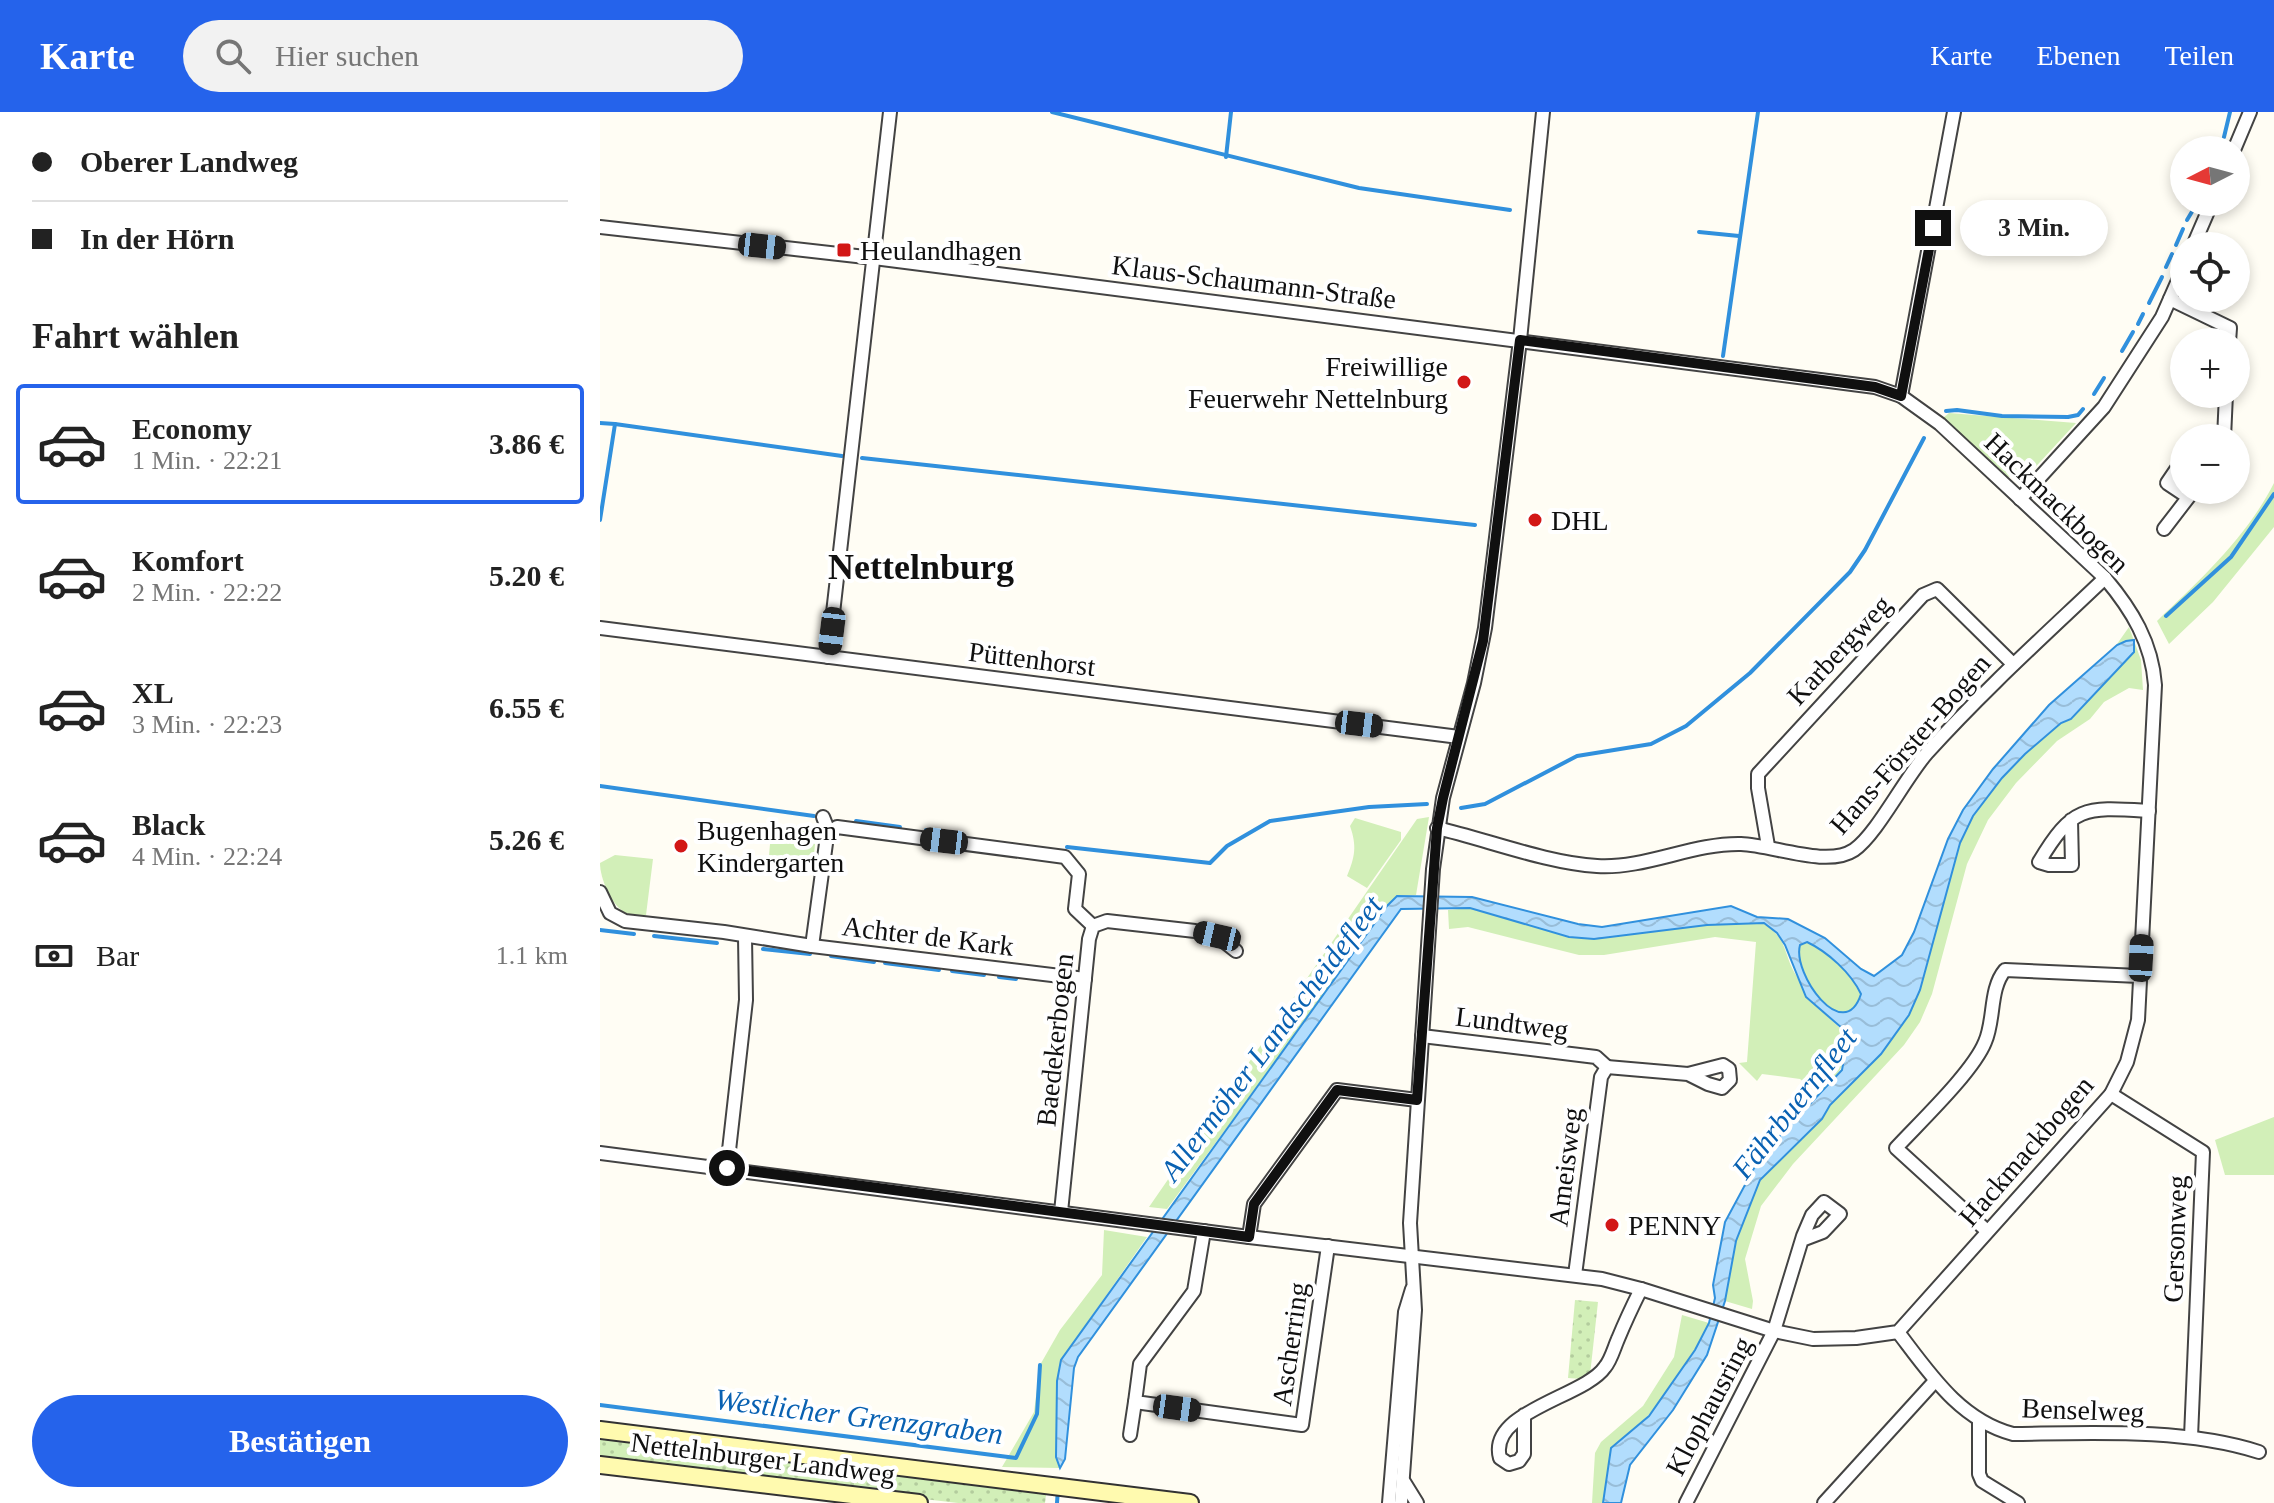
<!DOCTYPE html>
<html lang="de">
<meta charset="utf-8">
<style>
:root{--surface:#fff;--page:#f2f2f2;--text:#222;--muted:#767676;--line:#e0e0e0;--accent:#2563eb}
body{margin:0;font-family:Georgia,serif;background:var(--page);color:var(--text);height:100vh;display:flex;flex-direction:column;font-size:30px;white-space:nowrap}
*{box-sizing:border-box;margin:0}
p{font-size:26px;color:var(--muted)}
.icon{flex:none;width:44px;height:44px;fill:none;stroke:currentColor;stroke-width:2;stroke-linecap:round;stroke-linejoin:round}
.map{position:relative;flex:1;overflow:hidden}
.details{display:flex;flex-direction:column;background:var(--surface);width:600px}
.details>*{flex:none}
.guide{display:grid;align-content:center;height:176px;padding:0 32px;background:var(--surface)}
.needle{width:52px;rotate:264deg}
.fabs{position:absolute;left:1570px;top:24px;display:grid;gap:16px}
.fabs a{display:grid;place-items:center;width:80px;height:80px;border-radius:50%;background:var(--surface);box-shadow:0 4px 12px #0003;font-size:40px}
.end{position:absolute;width:36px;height:36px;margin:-18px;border:10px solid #101010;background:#fff;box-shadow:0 0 0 4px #fff}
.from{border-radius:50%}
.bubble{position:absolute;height:56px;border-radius:28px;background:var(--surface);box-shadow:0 4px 12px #0003;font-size:26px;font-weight:700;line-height:56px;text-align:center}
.car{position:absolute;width:24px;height:48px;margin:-24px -12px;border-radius:10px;box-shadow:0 0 6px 2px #0007;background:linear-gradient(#222 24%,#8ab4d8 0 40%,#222 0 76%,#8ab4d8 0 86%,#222 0)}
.guide b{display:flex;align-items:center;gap:28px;height:76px;font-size:30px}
.guide b+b{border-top:2px solid var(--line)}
.guide i{width:20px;height:20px;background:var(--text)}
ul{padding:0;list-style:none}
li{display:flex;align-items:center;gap:24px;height:120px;margin:0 16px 12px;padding:0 16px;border:4px solid transparent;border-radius:8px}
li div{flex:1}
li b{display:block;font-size:30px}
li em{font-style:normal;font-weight:700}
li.current{border-color:var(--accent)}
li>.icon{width:72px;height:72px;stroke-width:1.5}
h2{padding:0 32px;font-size:36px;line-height:96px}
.pay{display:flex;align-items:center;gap:20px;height:88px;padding:0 32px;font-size:30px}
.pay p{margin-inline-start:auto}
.button{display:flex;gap:16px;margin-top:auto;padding:16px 32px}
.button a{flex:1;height:92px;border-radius:48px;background:var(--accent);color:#fff;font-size:32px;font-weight:700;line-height:92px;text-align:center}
header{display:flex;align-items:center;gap:48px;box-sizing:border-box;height:112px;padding:0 40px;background:var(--accent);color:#fff}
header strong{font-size:38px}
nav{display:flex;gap:44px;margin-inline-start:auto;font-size:28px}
.search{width:560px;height:72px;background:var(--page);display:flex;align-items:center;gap:20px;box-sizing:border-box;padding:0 28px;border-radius:44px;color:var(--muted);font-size:30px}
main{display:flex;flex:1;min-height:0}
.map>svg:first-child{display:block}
.grass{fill:url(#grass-dots)}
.park{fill:#d2efb8}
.water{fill:url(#water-waves);stroke:#3090dd;stroke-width:2;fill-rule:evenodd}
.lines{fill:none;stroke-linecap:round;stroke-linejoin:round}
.stream{stroke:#3090dd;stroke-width:4}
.street-casing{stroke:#434343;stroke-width:16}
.secondary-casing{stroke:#323232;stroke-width:20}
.street{stroke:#fff;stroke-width:12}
.secondary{stroke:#fffaaf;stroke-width:16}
.route{stroke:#101010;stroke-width:10}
.poi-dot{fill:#d21717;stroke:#fff;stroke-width:3}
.labels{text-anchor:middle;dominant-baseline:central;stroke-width:8;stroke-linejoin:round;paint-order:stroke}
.poi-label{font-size:28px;fill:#101010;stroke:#fff;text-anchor:start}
.street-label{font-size:28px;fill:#101010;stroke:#fff}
.water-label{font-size:30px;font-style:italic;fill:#0961b2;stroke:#fff}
.district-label{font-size:36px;font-weight:bold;fill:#101010;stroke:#fff}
</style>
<header>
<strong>Karte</strong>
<div class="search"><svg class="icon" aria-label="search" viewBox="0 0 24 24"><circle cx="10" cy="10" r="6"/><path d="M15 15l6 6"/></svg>Hier suchen</div>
<nav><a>Karte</a><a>Ebenen</a><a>Teilen</a></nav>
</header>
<main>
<section class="details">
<div class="guide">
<b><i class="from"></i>Oberer Landweg</b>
<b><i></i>In der Hörn</b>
</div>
<h2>Fahrt wählen</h2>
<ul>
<li class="current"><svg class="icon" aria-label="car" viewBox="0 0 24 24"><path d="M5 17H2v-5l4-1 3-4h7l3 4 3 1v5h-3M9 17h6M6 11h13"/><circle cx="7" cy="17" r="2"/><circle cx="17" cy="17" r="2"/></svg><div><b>Economy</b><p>1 Min. · 22:21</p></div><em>3.86 €</em></li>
<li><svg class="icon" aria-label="car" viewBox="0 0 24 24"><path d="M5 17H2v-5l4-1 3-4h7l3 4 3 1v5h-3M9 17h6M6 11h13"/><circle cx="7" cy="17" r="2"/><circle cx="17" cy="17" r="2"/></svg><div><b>Komfort</b><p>2 Min. · 22:22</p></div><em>5.20 €</em></li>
<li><svg class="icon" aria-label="car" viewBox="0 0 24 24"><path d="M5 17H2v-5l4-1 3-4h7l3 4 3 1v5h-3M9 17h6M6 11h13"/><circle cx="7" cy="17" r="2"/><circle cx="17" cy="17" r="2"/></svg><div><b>XL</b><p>3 Min. · 22:23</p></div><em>6.55 €</em></li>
<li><svg class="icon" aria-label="car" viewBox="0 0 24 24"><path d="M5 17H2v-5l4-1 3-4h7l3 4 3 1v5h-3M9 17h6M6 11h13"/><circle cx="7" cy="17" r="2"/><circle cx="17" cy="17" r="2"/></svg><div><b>Black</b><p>4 Min. · 22:24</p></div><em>5.26 €</em></li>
</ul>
<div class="pay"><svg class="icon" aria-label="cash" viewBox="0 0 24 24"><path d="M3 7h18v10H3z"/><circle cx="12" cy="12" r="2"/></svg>Bar<p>1.1 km</p></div>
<div class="button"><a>Bestätigen</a></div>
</section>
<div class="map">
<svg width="1674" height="1391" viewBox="0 0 1674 1391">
<defs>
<pattern id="grass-dots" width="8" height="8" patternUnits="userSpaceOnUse" patternTransform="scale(2)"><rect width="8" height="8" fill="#d2efb8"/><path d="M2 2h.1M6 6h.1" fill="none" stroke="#b3cc9d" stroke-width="1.8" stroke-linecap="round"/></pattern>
<pattern id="water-waves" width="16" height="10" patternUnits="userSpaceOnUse" patternTransform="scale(2)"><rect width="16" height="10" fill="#b2ddfd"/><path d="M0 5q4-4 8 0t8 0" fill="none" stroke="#98bdd8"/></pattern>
</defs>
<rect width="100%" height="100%" fill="#fffdf4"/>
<g class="grass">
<path d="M 975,1188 L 998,1190 L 990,1263 L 982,1267 L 968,1266 Z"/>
<path d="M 0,1325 L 447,1374 L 445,1391 L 358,1391 L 0,1349 Z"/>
</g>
<g class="park">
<path d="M 1349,301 L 1476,311 L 1429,362 L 1406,365 L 1343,306 Z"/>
<path d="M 1674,371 L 1674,415 L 1613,490 L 1569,532 L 1557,509 C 1601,467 1646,426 1674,371 Z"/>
<path d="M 1529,515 L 1541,548 L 1543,578 L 1529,576 L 1504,590 L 1490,607 L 1457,629 L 1416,671 L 1388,708 L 1367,752 L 1332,882 L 1320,910 L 1304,933 L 1193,1052 L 1161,1094 L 1145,1147 L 1153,1189 L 1152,1197 L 1125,1189 L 1136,1129 L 1160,1068 L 1222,1007 L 1230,993 L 1309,903 L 1320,878 L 1360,731 L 1373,704 L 1402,666 L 1425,642 L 1461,611 L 1472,607 L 1516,557 L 1517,533 L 1510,542 Z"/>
<path d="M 829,705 L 816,783 L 797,784 L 567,1097 L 549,1095 L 817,707 Z"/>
<path d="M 755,706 L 801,720 L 801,728 L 767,776 L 747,764 C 755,745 757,734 750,714 Z"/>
<path d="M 198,713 L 217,713 L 212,761 L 168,756 L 171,720 Z"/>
<path d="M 15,743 L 53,747 L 46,803 C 40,803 32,803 26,801 C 11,794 0,766 0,751 Z"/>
<path d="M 870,796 L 969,825 L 994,827 L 1107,813 L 1164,811 C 1187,829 1182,834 1193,858 C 1201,873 1215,892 1227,904 C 1237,914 1246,918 1246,934 C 1246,956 1234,967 1220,983 L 1200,967 L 1162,962 L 1157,969 L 1139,951 L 1147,950 L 1156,830 L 1115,825 L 1004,843 L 979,843 L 868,815 L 849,817 L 848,798 Z"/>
<path d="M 1207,830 C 1228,840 1251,861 1261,882 C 1244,934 1192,862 1199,833 Z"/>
<path d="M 1674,1005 L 1674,1063 L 1625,1063 L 1615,1028 Z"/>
<path d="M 504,1118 L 547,1125 L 461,1248 L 456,1345 L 460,1356 L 402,1355 L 434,1300 L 440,1253 L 460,1218 L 502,1163 Z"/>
<path d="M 1082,1203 L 1109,1211 C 1084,1260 1056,1304 1011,1336 L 1003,1391 L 992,1391 L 995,1341 L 1001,1330 L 1043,1294 L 1074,1245 Z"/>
</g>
<path class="water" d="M 1534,528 L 1534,540 L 1471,607 L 1461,611 L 1425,642 L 1402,666 L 1373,704 L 1360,731 L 1320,878 L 1309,903 L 1281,942 L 1230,993 L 1222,1007 L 1160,1068 L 1136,1129 L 1125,1189 L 1107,1243 L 1073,1298 L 1030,1353 L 1021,1391 L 1003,1391 L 1011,1336 L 1049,1304 L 1095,1238 L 1109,1211 L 1115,1186 L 1113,1173 L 1125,1110 L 1160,1045 L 1242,958 L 1246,936 L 1243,917 L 1206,885 L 1185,833 L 1177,821 L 1164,811 L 1107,813 L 994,827 L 969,825 L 870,796 L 801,797 L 478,1245 L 474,1256 L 465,1347 L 460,1356 L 456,1345 L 457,1269 L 461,1248 L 787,794 L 797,784 L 872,785 L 978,812 L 1002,815 L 1131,794 L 1157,805 L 1188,807 L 1225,826 L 1261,857 L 1274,864 L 1302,843 L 1314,820 L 1348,727 L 1363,698 L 1393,657 L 1449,593 L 1517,533 L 1526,529 ZM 1207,830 C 1228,840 1251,861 1261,882 C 1244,934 1192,862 1200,833 Z"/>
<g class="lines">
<g class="stream">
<path d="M 452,0 L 759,76 L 910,98"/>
<path d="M 1624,25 L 1630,0"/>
<path d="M 626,45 L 631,0"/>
<path d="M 1587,108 L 1593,98"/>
<path d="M 1099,120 L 1139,124"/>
<path d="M 1576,133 L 1583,117"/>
<path d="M 1566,155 L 1572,142"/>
<path d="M 1549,191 L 1562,165"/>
<path d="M 1538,212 L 1543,202"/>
<path d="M 1522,239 L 1533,220"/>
<path d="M 1123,244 L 1158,0"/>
<path d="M 1494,282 L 1504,266"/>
<path d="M 1346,299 L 1357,298 L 1402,304 L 1468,305 L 1478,303 L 1483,297"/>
<path d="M 0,311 L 15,312 L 0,408"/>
<path d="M 15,312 L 242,344"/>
<path d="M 262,346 L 875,413"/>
<path d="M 1566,504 L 1631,445 L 1674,382"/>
<path d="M 0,674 L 214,704"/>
<path d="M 861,696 L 885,692 L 977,644 L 1051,632 L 1086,614 L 1150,561 L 1250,460 L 1265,438 L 1324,326"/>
<path d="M 256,709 L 300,715"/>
<path d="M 326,718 L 349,721"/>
<path d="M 467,735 L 610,751 L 627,734 L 670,709 L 769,695 L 827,692"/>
<path d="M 0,818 L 34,822"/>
<path d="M 54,824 L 117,831"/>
<path d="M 163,837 L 210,842"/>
<path d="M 231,844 L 274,850"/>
<path d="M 285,851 L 339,858"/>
<path d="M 352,859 L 384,863"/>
<path d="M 399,865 L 416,867"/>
<path d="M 0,1293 L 416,1346 L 437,1302 L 440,1253"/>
<path d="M 457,1391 L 458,1377"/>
</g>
<defs>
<g id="street">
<path d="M 1634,38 L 1650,0"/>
<path d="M 0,115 L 274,146 L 1275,275 L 1301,284 L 1340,312 L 1505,466 C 1532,498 1552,531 1555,573 L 1538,908 L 1527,950 L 1511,982 L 1298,1220 L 1256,1226 L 1213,1227 L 1174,1219 L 1041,1177 L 1002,1167 L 649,1125 L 0,1041"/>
<path d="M 1593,134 L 1612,90"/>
<path d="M 1570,187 L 1630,216 L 1629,230"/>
<path d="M 1301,284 L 1354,0"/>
<path d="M 1624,326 L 1626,282"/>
<path d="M 1584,346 L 1567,371 L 1588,385"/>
<path d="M 1420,387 L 1504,295 L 1562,205 L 1584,155"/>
<path d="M 1564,417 L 1594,378"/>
<path d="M 0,516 L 859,625"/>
<path d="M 228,545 L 290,0"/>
<path d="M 223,705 L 229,720"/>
<path d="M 1471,708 L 1472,753 L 1449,753 L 1439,750 C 1473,693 1485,695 1549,699"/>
<path d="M 837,716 C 888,728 947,751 997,754 C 1046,757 1092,731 1141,732 C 1173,733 1227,756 1254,738 C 1277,722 1305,666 1327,641 C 1383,579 1444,524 1505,466"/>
<path d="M 1168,734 L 1158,676 L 1158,662 L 1323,483 L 1337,477 L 1413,552"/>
<path d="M 0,780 L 10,801 L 25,809 L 124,820 L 212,834 L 227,724 L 237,715 L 465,745 L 479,762 L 475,797 L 493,814"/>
<path d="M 212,834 L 485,867"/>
<path d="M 822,924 L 996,945 L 1007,955 L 1001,965 L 975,1163"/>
<path d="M 1007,955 L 1088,962 L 1108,972 L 1122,976 L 1130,968 L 1129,957 L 1123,953 L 1088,962"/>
<path d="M 1511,982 L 1603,1040 L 1591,1325"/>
<path d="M 127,1056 L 146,888 L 145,825"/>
<path d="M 461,1100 L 489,827 L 493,814 L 507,809 L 595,819 L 617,824 L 636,839"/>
<path d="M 604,1119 L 594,1179 L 540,1252 L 535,1290 L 702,1313 L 728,1134"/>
<path d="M 1387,1119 L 1296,1036 C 1319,1011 1373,960 1385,930 C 1395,908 1389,877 1405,858 L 1539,864"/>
<path d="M 649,1125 L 654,1092 L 737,978 L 817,988"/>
<path d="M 1298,1220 C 1330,1262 1360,1308 1413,1322 C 1492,1321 1584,1316 1659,1340"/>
<path d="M 924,1303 L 924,1342 L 919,1349 L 909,1352 L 900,1346 C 887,1299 985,1285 1005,1255 C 1011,1248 1014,1236 1018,1227 C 1025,1210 1033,1193 1041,1177"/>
<path d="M 1379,1309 L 1379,1362 L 1382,1369 L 1418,1391"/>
<path d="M 530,1323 L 535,1290"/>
<path d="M 804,1370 L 817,1391"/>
<path d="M 789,1391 L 805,1200 L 812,1177"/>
<path d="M 801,1391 L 815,1198 L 810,1111 L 833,757 L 843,686 L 874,571 L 885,516 L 920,228 L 943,0"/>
<path d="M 1086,1391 L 1174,1219 L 1203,1124 L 1212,1103 L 1224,1090 L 1240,1102 L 1223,1120 L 1202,1128"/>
<path d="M 1224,1391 L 1335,1269"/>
</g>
<g id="secondary">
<path d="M 0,1318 L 590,1391"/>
<path d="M 0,1353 L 319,1391"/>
</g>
</defs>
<use href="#street" class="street-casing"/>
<use href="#secondary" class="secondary-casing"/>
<use href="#street" class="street"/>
<use href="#secondary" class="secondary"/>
</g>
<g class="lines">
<path class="route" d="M 127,1056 L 649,1125 L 654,1092 L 737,978 L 817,988 L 837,716 L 843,686 L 883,529 L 920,228 L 1275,275 L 1301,284 L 1333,116"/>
</g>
<g class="poi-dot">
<rect x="236" y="130" width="16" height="16" rx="4"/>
<circle cx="864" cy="270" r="8"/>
<circle cx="935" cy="408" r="8"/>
<circle cx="81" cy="734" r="8"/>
<circle cx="1012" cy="1113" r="8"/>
</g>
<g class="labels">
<g class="poi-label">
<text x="260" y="138">Heulandhagen</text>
<text x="848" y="254" text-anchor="end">Freiwillige<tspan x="848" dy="32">Feuerwehr Nettelnburg</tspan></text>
<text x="951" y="408">DHL</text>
<text x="97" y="718">Bugenhagen<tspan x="97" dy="32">Kindergarten</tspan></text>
<text x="1028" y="1113">PENNY</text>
</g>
<g class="street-label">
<text transform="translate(654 170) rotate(7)">Klaus-Schaumann-Straße</text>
<text transform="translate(1457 391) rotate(44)">Hackmackbogen</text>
<text transform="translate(1239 538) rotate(-47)">Karbergweg</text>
<text transform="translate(432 547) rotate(7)">Püttenhorst</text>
<text transform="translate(1310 632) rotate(-49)">Hans-Förster-Bogen</text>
<text transform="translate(328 824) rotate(7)">Achter de Kark</text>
<text transform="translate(912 911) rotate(7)">Lundtweg</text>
<text transform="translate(455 928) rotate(-84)">Baedekerbogen</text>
<text transform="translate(1426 1039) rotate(-49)">Hackmackbogen</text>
<text transform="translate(965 1055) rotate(-83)">Ameisweg</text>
<text transform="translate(1575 1127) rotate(-88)">Gersonweg</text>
<text transform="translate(690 1232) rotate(-82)">Ascherring</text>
<text transform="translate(1109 1294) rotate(-62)">Klophausring</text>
<text transform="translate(1483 1298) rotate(2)">Benselweg</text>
<text transform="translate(163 1346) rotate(7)">Nettelnburger Landweg</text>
</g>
<g class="water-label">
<text transform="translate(671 926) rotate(-53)">Allermöher Landscheidefleet</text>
<text transform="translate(1194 991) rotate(-52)">Fährbuernfleet</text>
<text transform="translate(259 1304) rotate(7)">Westlicher Grenzgraben</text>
</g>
<g class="district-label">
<text x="321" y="455">Nettelnburg</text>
</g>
</g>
</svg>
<div class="fabs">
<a><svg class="needle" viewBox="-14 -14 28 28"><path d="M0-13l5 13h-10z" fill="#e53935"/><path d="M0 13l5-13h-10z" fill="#767676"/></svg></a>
<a><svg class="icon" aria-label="locate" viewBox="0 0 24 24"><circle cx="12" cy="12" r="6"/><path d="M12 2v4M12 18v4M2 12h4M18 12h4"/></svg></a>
<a>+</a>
<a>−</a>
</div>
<i class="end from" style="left:127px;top:1056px"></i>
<i class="end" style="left:1333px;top:116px"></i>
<div class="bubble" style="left:1360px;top:88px;width:148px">3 Min.</div>
<i class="car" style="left:162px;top:134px;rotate:96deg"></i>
<i class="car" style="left:232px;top:519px;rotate:187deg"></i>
<i class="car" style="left:759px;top:612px;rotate:97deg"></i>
<i class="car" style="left:344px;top:729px;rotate:277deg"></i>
<i class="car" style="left:617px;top:824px;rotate:283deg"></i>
<i class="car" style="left:1541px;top:846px;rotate:3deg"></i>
<i class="car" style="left:577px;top:1296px;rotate:98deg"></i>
</div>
</main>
